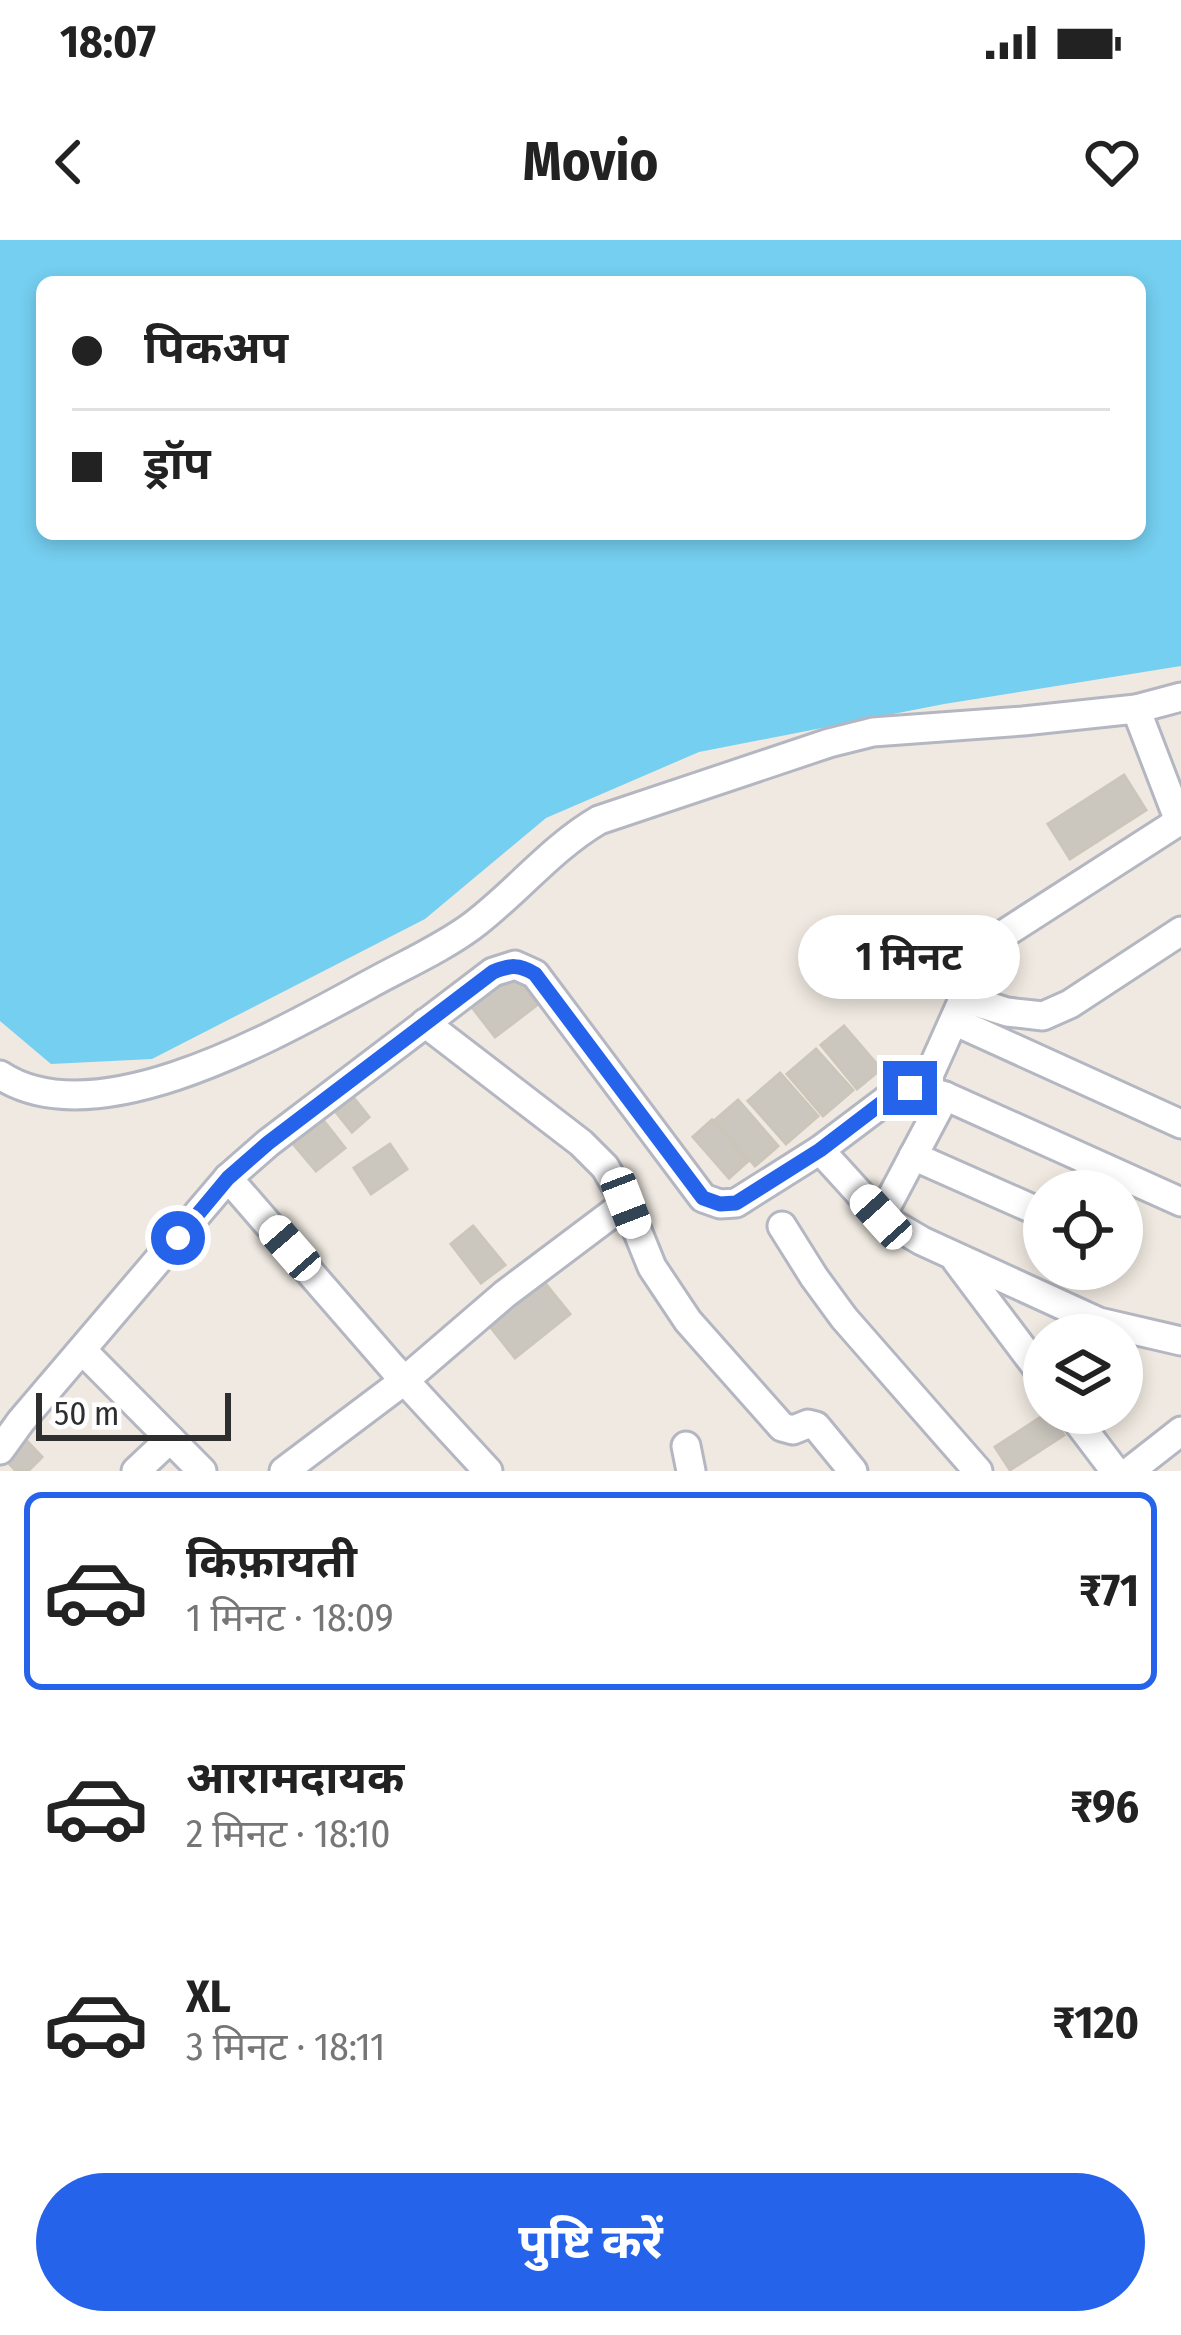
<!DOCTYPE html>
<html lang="hi">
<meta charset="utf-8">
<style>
:root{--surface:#fff;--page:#f2f2f2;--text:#222;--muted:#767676;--line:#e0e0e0;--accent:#2563eb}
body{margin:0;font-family:"Fira Sans Condensed","Noto Sans Devanagari",sans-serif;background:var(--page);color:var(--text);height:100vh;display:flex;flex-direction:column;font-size:45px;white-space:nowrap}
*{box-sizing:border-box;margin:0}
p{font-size:39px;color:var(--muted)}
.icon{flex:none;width:66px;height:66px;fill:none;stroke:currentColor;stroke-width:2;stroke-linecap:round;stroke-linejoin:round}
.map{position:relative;height:1231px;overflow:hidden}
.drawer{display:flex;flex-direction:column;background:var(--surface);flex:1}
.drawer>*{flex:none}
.guide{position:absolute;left:36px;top:36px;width:1110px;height:264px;border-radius:18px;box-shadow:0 6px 18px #0003;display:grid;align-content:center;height:264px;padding:0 36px;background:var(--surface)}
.fabs{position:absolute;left:1023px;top:930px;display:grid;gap:24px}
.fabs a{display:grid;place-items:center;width:120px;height:120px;border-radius:50%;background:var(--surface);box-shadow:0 6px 18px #0003;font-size:60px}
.scale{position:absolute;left:36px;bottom:30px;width:195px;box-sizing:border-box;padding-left:12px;border:6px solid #2e2e2e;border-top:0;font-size:33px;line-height:42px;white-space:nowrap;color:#2e2e2e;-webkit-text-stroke:9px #fff;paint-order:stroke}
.end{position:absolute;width:54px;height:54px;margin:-27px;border:15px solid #2563eb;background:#fff;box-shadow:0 0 0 6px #fff}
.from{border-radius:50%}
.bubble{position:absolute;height:84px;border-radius:42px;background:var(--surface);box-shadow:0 6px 18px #0003;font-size:39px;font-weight:700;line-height:84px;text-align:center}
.car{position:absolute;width:36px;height:72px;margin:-36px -18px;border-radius:15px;box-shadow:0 0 9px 3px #0007;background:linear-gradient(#fff 24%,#345 0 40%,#fff 0 76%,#345 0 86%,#fff 0)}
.guide b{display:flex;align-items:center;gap:42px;height:114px;font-size:45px}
.guide b+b{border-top:3px solid var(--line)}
.guide i{width:30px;height:30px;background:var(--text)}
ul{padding:21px 0 0;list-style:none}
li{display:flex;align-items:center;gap:36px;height:198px;margin:0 24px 18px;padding:0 12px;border:6px solid transparent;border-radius:18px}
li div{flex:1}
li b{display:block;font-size:45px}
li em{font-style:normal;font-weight:700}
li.on{border-color:var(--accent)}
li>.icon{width:108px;height:108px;stroke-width:1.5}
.primary-button{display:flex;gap:24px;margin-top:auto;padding:24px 36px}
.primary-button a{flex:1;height:138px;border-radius:72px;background:var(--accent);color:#fff;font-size:48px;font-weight:700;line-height:138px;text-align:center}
.status{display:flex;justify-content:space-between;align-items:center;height:84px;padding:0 60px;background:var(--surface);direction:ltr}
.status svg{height:33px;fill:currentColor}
header{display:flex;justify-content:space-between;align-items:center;height:156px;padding:0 36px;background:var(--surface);font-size:54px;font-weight:700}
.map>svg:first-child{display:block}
.water{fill:#75cff0;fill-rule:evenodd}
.building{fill:#cbc7bf;stroke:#cbc5ba;stroke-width:3}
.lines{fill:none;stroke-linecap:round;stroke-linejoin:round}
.minor-casing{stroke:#b4b7c1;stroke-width:33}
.minor{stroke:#fff;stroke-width:27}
.route{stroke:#2563eb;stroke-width:15}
</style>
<div class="status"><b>18:07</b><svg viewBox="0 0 49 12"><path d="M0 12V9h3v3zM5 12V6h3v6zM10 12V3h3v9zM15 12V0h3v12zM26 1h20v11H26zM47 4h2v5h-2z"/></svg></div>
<header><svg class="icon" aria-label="back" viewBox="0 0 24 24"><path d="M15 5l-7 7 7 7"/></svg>Movio<svg class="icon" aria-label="heart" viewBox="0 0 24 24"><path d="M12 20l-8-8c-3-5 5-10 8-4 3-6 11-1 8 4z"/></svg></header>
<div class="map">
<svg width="1181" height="1231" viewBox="0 0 1181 1231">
<rect width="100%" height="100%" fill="#efe9e1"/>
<path class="water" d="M 0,0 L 1181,0 L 1181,426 L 944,464 L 699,512 L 546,578 L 425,679 L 152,819 L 51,824 L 0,781 ZM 42,42 L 1140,42 L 1140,294 L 42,294 Z"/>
<g class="building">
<path d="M 1124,535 L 1146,570 L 1070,619 L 1048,584 Z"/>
<path d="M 510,730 L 537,765 L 495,797 L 468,762 Z"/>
<path d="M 844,786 L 881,829 L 857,849 L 821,805 Z"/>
<path d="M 816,809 L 853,850 L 823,876 L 787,834 Z"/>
<path d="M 780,833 L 818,876 L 786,904 L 748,861 Z"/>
<path d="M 345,847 L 369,877 L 352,892 L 327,861 Z"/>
<path d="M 738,860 L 778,906 L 755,926 L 715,880 Z"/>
<path d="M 319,875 L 345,908 L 316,931 L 289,899 Z"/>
<path d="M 712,880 L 748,921 L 729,938 L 693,897 Z"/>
<path d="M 390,904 L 407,929 L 371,954 L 354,928 Z"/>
<path d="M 473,986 L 505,1025 L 481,1043 L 451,1004 Z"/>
<path d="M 540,1037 L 570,1074 L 515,1118 L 485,1080 Z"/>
<path d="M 1047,1173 L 1050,1173 L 1064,1195 L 1010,1230 L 995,1207 Z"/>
<path d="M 26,1200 L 42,1217 L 28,1231 L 16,1231 L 5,1219 Z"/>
</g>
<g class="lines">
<defs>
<g id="minor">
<path d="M 1136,469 L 1179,581"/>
<path d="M 963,758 L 1007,772 L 1043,776 L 1070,764 L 1181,691"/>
<path d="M 954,781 L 1181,884"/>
<path d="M 425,783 L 581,903 L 605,927 L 626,963 L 652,1027 L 688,1081 L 782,1187 L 793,1190 L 808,1184 L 816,1186 L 853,1231"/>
<path d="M 0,835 C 97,899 279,793 368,745 C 402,726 441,709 472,686 C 516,653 551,608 599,580 L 829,503 L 873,492 L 1023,481 L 1136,469 L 1181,457"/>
<path d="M 923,849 L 961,764 L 968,726 L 976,712 L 1181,580"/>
<path d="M 820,910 L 881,977 L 922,1001 L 1099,1082 L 1181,1101"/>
<path d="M 913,916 L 1044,974"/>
<path d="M 228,938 L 393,1128 L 488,1231"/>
<path d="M 881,977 L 945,856"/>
<path d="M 782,986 L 814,1037 L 844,1078 L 978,1231"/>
<path d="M 956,1020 L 1044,1137"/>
<path d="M 82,1110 L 202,1231"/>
<path d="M 1071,1173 L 1115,1231"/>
<path d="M 686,1206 L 691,1231"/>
<path d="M 0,1210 L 21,1181 L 228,938 L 268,903 L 493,732 L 515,725 L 535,734 L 703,958 L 720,964 L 736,963 L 820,910 L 897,852 L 910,848 L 923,849 L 945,856 L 1181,962"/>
<path d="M 136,1231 L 170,1199"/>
<path d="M 284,1231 L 405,1140 L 505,1054 L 626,963"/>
<path d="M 1130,1231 L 1181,1191"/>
</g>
</defs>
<use href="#minor" class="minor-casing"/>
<use href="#minor" class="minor"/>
</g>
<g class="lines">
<path class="route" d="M 178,998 L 228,938 L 268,903 L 493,732 C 510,725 519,724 535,734 L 703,958 L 720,964 L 736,963 L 820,910 L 896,852 L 910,848"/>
</g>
</svg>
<div class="fabs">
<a><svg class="icon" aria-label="locate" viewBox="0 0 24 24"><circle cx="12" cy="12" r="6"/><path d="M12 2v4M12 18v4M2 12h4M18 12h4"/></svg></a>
<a><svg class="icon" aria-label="layers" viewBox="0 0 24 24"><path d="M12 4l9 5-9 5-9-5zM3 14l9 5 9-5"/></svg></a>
</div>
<div class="scale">50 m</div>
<i class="end from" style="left:178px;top:998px"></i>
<i class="end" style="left:910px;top:848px"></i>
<div class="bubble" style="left:798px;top:675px;width:222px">1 मिनट</div>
<i class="car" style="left:626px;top:963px;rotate:159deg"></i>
<i class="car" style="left:881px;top:977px;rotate:318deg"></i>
<i class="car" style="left:290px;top:1008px;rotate:319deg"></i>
<div class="guide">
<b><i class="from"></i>पिकअप</b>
<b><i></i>ड्रॉप</b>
</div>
</div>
<section class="drawer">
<ul>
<li class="on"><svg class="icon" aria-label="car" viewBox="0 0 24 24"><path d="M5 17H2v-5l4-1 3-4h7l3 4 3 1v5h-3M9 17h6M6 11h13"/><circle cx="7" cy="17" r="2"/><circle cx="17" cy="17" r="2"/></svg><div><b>किफ़ायती</b><p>1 मिनट · 18:09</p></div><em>₹71</em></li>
<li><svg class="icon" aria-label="car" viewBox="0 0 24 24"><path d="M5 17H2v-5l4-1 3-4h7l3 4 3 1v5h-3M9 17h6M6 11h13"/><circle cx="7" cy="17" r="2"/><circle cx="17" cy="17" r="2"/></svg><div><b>आरामदायक</b><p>2 मिनट · 18:10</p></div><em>₹96</em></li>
<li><svg class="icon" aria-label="car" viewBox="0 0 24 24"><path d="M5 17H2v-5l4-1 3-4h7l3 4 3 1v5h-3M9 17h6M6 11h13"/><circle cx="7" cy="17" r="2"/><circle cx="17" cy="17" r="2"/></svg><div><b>XL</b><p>3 मिनट · 18:11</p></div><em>₹120</em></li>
</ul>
<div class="primary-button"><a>पुष्टि करें</a></div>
</section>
